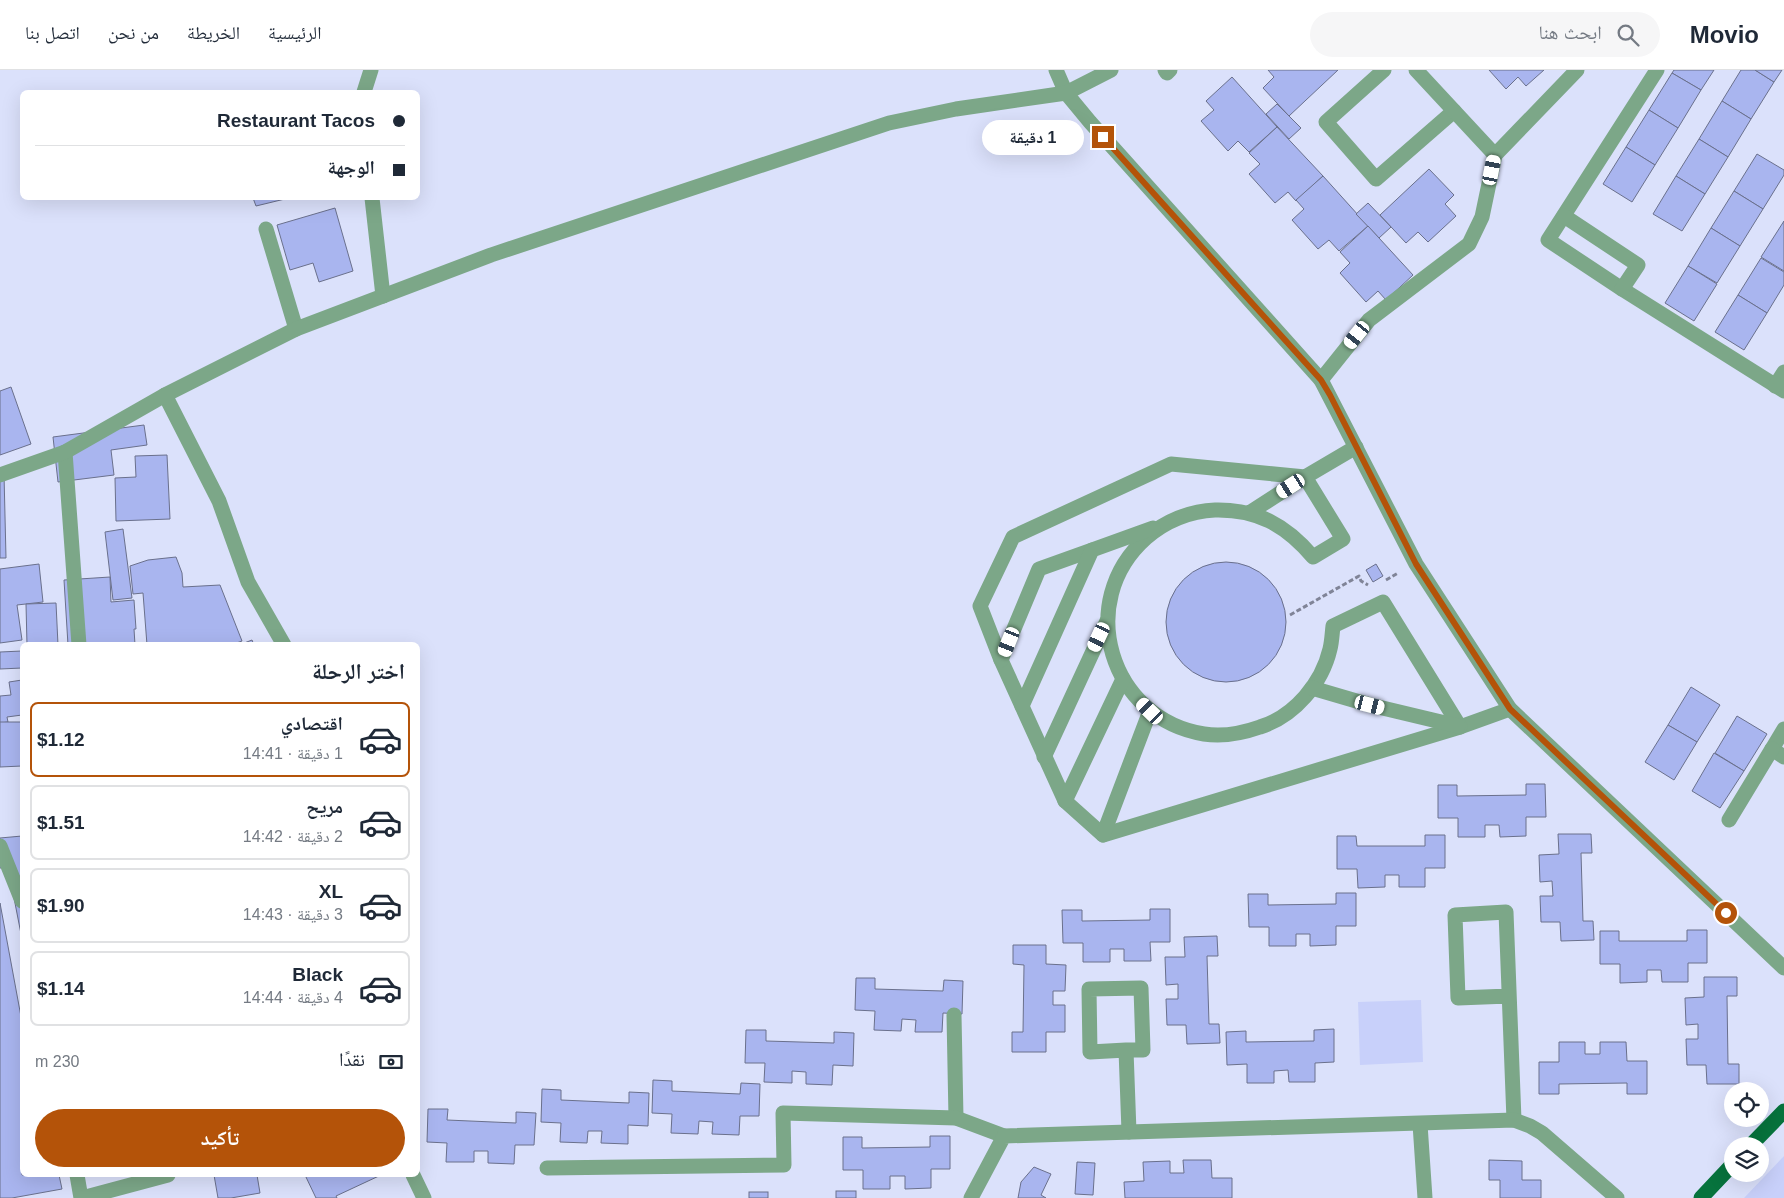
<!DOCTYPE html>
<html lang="ar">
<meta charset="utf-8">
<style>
:root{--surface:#fff;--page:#f6f6f7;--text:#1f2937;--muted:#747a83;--line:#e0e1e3;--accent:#b45309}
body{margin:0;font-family:Arial,"Noto Naskh Arabic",sans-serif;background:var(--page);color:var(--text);direction:rtl;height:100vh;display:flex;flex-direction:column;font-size:19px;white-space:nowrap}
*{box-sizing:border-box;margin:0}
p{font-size:16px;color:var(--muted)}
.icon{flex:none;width:28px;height:28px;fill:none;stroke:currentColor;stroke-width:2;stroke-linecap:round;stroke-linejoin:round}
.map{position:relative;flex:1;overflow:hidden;direction:ltr}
.drawer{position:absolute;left:20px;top:572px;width:400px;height:535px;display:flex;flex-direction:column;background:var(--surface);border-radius:8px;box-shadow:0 5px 20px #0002;direction:rtl}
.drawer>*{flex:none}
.guide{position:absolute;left:20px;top:20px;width:400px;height:110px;border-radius:8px;box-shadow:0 5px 20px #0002;direction:rtl;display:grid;align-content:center;height:110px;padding:0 15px;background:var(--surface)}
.controls{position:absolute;left:1724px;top:1012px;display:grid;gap:10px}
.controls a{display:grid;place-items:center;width:45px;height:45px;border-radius:50%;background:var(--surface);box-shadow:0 5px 20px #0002;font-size:25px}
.end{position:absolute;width:22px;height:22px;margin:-11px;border:6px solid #b45309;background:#fff;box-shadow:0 0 0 2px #fff}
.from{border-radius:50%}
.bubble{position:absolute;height:35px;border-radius:18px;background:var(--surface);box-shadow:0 5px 20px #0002;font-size:16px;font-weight:700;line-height:35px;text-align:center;direction:rtl}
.car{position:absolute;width:15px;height:30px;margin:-15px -8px;border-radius:6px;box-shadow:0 0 4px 1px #0007;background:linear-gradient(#fff 24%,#345 0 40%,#fff 0 76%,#345 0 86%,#fff 0)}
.guide b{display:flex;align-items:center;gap:18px;height:48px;font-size:19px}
.guide b+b{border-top:1px solid var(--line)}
.guide i{width:12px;height:12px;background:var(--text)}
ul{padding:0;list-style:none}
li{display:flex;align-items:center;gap:15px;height:75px;margin:0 10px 8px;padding:0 5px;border:2px solid var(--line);border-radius:8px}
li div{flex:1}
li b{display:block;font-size:19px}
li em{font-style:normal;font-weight:700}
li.on{border-color:var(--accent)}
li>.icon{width:45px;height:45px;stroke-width:1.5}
h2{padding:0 15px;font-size:22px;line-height:60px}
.pay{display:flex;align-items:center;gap:12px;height:55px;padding:0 15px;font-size:19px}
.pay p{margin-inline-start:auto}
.button{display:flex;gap:10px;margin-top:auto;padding:10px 15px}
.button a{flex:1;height:58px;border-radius:30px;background:var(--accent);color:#fff;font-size:20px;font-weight:700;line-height:58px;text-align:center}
header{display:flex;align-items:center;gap:30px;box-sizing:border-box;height:70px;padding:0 25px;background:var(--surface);border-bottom:1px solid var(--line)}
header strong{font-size:24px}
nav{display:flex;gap:28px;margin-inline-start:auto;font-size:18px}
.search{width:350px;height:45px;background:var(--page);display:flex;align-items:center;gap:12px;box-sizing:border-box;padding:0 18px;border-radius:28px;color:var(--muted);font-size:19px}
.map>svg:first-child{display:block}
.green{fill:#c8d0fa}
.building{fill:#a9b5ef;stroke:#6a708c}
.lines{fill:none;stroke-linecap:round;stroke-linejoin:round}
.path{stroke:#808497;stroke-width:3;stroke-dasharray:5 2.5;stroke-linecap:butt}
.minor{stroke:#7ca788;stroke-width:15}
.major{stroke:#07733d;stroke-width:15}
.route{stroke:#b45309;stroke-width:6}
</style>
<header>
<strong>Movio</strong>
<div class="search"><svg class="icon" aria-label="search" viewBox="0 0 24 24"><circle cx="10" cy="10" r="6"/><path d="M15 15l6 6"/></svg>ابحث هنا</div>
<nav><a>الرئيسية</a><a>الخريطة</a><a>من نحن</a><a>اتصل بنا</a></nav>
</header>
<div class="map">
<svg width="1784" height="1128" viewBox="0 0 1784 1128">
<rect width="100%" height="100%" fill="#dbe1fb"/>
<g class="green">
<path d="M 1421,930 L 1423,992 L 1360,995 L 1358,932 Z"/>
<path d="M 1784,1086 L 1784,1128 L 1744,1128 Z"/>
</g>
<g class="building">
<path d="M 1268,0 L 1338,0 L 1289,46 L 1263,18 L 1274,7 Z"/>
<path d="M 1489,0 L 1544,0 L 1526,16 L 1518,7 L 1506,19 Z"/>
<path d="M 1674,0 L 1714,0 L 1701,20 L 1672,3 Z"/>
<path d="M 1741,0 L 1755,0 L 1774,12 L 1751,49 L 1722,31 Z"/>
<path d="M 1755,0 L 1782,0 L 1774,12 Z"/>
<path d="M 1672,3 L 1701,20 L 1678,58 L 1649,40 Z"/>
<path d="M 1232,7 L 1277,57 L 1249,82 L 1238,71 L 1228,81 L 1201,51 L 1214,40 L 1206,31 Z"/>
<path d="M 1722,31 L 1751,49 L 1728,87 L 1699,69 Z"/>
<path d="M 1277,34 L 1301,58 L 1289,69 L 1266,44 Z"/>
<path d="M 1649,40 L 1678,58 L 1655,95 L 1626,77 Z"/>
<path d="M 1277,57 L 1323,106 L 1296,131 L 1288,122 L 1275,133 L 1249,104 L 1260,94 L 1249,83 Z"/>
<path d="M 1699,69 L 1728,87 L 1705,124 L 1676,106 Z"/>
<path d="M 1626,77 L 1655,95 L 1632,132 L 1603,114 Z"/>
<path d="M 1757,84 L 1784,100 L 1784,105 L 1763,139 L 1734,121 Z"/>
<path d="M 1429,99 L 1454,125 L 1445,134 L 1456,146 L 1428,172 L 1418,162 L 1406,173 L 1380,145 Z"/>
<path d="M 1323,106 L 1368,156 L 1339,181 L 1329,170 L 1318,179 L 1292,150 L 1304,139 L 1296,130 Z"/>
<path d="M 1676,106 L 1705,124 L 1682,161 L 1653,144 Z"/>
<path d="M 1734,121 L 1763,139 L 1740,176 L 1711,158 Z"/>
<path d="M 253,128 L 289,128 L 256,136 Z"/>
<path d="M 1368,133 L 1391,157 L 1379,168 L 1356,144 Z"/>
<path d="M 335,138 L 353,201 L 319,212 L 313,193 L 290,200 L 277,155 Z"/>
<path d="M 1784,151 L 1784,201 L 1761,187 Z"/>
<path d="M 1368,156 L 1413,205 L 1386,230 L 1378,221 L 1366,232 L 1340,203 L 1350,193 L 1340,182 Z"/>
<path d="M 1711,158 L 1740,176 L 1717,213 L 1688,196 Z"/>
<path d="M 1761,188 L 1784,202 L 1784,215 L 1767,243 L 1738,225 Z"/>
<path d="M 1688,196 L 1717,214 L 1694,251 L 1665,233 Z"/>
<path d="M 1738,225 L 1767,243 L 1744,280 L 1715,262 Z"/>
<path d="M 11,317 L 31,374 L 0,385 L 0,321 Z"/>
<path d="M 144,355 L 147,375 L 111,380 L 114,405 L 58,412 L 53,367 Z"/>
<path d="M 167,385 L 170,449 L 116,451 L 115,408 L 136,407 L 135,386 Z"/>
<path d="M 0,404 L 4,404 L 6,488 L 0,488 Z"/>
<path d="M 123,459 L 132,528 L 113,530 L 105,462 Z"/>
<path d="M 176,487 L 182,503 L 183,517 L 220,515 L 242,571 L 231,575 L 147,575 L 143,523 L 133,524 L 130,496 L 148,490 Z"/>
<circle cx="1226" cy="552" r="60"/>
<path d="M 39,494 L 43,532 L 17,535 L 22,570 L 0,573 L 0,499 Z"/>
<path d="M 1376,494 L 1383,506 L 1373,512 L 1366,500 Z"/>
<path d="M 110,507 L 111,532 L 134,530 L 136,559 L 134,559 L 135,575 L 68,575 L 64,510 Z"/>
<path d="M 56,533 L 58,575 L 27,575 L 26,534 Z"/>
<path d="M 252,570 L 254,575 L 239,575 Z"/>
<path d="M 22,581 L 22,598 L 0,599 L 0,582 Z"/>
<path d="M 22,610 L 22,645 L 7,647 L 8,652 L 0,653 L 0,626 L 11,625 L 9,612 Z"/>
<path d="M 1691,617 L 1720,635 L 1697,672 L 1668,655 Z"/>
<path d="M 1737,646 L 1767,664 L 1744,701 L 1715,683 Z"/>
<path d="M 0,652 L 22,652 L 22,696 L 0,697 Z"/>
<path d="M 1668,655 L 1697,672 L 1674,710 L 1645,692 Z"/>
<path d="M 1714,683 L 1744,701 L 1720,738 L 1692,721 Z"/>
<path d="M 1526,714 L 1545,714 L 1546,747 L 1526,747 L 1526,766 L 1500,767 L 1499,755 L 1485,755 L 1485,767 L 1458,767 L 1458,748 L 1438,748 L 1438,715 L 1457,715 L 1457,726 L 1526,725 Z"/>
<path d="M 1558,764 L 1591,764 L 1592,783 L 1581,783 L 1583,851 L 1593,851 L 1594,870 L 1561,871 L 1560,852 L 1541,852 L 1540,826 L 1553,826 L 1552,811 L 1540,812 L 1539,785 L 1559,784 Z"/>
<path d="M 1425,765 L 1445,765 L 1445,798 L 1425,798 L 1425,817 L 1399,817 L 1399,805 L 1385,805 L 1385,817 L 1358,818 L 1357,799 L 1337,799 L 1337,766 L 1356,766 L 1357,776 L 1425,776 Z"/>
<path d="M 22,766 L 22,820 L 13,797 L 0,798 L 0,768 Z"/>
<path d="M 1336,823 L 1356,823 L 1356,856 L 1336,856 L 1336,875 L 1310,876 L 1310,864 L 1296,864 L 1296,876 L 1269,876 L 1269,857 L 1249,857 L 1248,824 L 1268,824 L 1268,835 L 1336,834 Z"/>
<path d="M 22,826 L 22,869 L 14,828 Z"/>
<path d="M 0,833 L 22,952 L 22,1105 L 59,1105 L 62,1119 L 12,1128 L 0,1128 Z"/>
<path d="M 1150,839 L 1170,839 L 1170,872 L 1150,872 L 1151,891 L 1124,891 L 1124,879 L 1110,879 L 1110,892 L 1083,892 L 1083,873 L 1063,873 L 1062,840 L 1082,840 L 1082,851 L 1150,850 Z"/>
<path d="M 1687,860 L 1707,860 L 1707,893 L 1688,893 L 1688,912 L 1662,912 L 1661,900 L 1647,900 L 1647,912 L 1620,913 L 1620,894 L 1600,894 L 1600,861 L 1619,861 L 1619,871 L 1687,871 Z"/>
<path d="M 1217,866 L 1218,886 L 1207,886 L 1209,954 L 1219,954 L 1220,973 L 1187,974 L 1186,955 L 1167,955 L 1166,929 L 1178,929 L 1178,914 L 1166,915 L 1165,887 L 1185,887 L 1184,867 Z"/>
<path d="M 1013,875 L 1046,875 L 1046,894 L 1066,895 L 1065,921 L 1053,921 L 1053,935 L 1065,935 L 1065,962 L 1046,962 L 1046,982 L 1012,982 L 1012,962 L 1023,962 L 1024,895 L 1013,894 Z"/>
<path d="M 1704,907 L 1737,907 L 1737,926 L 1727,926 L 1728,994 L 1739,994 L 1739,1014 L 1707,1014 L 1706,995 L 1687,995 L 1686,969 L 1698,969 L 1698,954 L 1686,955 L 1685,928 L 1704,927 Z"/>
<path d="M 856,908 L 875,908 L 875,919 L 943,921 L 944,910 L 963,911 L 962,944 L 943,943 L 942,962 L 915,962 L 916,950 L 902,949 L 901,961 L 874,960 L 875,941 L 855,940 Z"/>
<path d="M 1334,959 L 1334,992 L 1315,993 L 1315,1012 L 1289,1012 L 1288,1000 L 1274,1001 L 1274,1013 L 1247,1013 L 1247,994 L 1227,995 L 1226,962 L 1246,961 L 1246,972 L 1314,971 L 1314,960 Z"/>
<path d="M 746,960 L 766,960 L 766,971 L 834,973 L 834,962 L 854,963 L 853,996 L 833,995 L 832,1015 L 806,1014 L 806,1002 L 792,1001 L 792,1013 L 764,1012 L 765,993 L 745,993 Z"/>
<path d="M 1559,972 L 1585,972 L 1585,984 L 1600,984 L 1600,972 L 1626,972 L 1627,991 L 1647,991 L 1647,1024 L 1627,1024 L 1627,1013 L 1559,1014 L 1559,1024 L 1539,1024 L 1539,992 L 1559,992 Z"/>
<path d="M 653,1010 L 672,1011 L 672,1021 L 740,1024 L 741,1013 L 760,1014 L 759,1046 L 740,1046 L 739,1065 L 712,1064 L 713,1052 L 699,1051 L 698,1064 L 671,1063 L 672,1044 L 652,1043 Z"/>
<path d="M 542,1019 L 561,1020 L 561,1030 L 629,1033 L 629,1022 L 649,1023 L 648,1056 L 628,1055 L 628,1074 L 601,1073 L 602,1061 L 588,1061 L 587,1073 L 560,1072 L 561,1053 L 541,1052 Z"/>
<path d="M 428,1039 L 448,1039 L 447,1050 L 516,1053 L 516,1042 L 536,1043 L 534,1075 L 515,1075 L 514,1094 L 488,1093 L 488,1081 L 474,1081 L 474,1092 L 446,1092 L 447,1073 L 427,1072 Z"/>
<path d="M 930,1066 L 950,1066 L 950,1099 L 931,1099 L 931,1118 L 905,1119 L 905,1106 L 890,1106 L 890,1119 L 863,1119 L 863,1100 L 843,1100 L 843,1067 L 862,1067 L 862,1078 L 930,1077 Z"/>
<path d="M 1183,1090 L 1211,1090 L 1212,1108 L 1232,1108 L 1232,1128 L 1125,1128 L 1124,1112 L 1144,1111 L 1143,1092 L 1170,1091 L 1170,1103 L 1184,1103 Z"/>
<path d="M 1489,1090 L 1522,1091 L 1522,1110 L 1541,1110 L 1541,1128 L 1500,1128 L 1500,1110 L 1489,1110 Z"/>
<path d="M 1077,1092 L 1095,1093 L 1093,1125 L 1075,1124 Z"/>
<path d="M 1034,1097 L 1051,1104 L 1041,1125 L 1046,1128 L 1018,1128 L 1021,1112 Z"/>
<path d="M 214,1105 L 257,1105 L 260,1123 L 231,1128 L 218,1128 Z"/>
<path d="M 305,1105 L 381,1105 L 336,1126 L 337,1128 L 316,1128 Z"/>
<rect x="836" y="1121" width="20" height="7"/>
<rect x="749" y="1122" width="19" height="6"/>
</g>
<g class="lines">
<g class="path">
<path d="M 1386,510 L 1398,503"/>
<path d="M 1290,545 L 1359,506 L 1361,511 L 1368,515"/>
</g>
<g class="minor">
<path d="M 1056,0 L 1066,23 L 1090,52 L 1321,310 L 1416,494 L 1510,639 L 1784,898"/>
<path d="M 1165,0 L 1167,3 L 1170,0"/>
<path d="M 1384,0 L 1326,52 L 1376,109 L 1454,41"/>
<path d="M 1416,0 L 1495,85 L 1577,0"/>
<path d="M 1657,0 L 1548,170 L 1622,219 L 1784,321"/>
<path d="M 364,22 L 371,0"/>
<path d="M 372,128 L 383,226"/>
<path d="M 1564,146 L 1638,195 L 1622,219"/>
<path d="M 266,159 L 296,259"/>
<path d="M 1321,310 L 1369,250 L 1469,174 L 1482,147 L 1495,85"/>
<path d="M 1775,316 L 1784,302"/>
<path d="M 165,325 L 219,431 L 248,512 L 284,575"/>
<path d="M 1356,377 L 1305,407 L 1171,394 L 1013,467 L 980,536 L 1001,590 L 1065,731 L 1103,765 L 1460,657 L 1510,639"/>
<path d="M 65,382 L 79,575"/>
<path d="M 0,405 L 65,382 L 165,325 L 296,259 L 491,185 L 889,53 L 956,39 L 1066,23 L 1111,0"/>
<path d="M 1249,443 L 1305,407 L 1343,469 L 1313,487 C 1286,455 1257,439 1215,440 C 1190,441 1165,451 1146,468 C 1074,532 1110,649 1204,664 C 1223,667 1243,663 1260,657 C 1295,646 1322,613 1330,579 C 1332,571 1332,564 1333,556 L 1383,532 L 1460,657"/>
<path d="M 1001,590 L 1039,499 L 1092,480"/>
<path d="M 1312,618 L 1370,635 L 1458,656"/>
<path d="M 1022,636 L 1092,480 L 1153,458"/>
<path d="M 1784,659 L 1772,679 L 1784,687"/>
<path d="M 1044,687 L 1107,551"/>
<path d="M 1065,731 L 1123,609"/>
<path d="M 1729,750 L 1772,679"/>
<path d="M 1103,765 L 1150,641"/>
<path d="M 0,776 L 22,831"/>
<path d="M 1509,926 L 1458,928 L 1455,845 L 1506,842 L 1514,1050"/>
<path d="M 954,945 L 956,1048"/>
<path d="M 1126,980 L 1090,982 L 1089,919 L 1141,918 L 1143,980 L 1126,980 L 1129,1062"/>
<path d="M 1420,1054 L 1425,1128"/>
<path d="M 547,1098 L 784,1095 L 783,1043 L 956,1048 L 1004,1066"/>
<path d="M 77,1105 L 81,1128"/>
<path d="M 413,1105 L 424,1128"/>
<path d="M 82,1128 L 168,1105"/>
<path d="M 971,1128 L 1004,1066 L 1514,1050 L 1530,1056 L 1542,1063 L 1617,1128"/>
</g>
<g class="major">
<path d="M 1750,1076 L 1784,1041"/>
<path d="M 1701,1128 L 1732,1095"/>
</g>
</g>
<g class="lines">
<path class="route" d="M 1103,67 L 1321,310 L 1330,325 L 1416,494 L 1510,639 L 1726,843"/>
</g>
</svg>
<div class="controls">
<a><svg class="icon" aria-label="locate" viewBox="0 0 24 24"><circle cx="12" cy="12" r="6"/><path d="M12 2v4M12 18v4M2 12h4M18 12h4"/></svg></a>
<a><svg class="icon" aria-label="layers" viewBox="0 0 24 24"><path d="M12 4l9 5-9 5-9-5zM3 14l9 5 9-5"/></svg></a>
</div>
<i class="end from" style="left:1726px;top:843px"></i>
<i class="end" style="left:1103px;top:67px"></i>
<div class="bubble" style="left:982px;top:50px;width:102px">1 دقيقة</div>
<i class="car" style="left:1492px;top:100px;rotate:11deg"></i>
<i class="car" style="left:1357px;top:265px;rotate:219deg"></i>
<i class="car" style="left:1291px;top:416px;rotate:237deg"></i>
<i class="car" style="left:1099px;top:567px;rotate:205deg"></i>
<i class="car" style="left:1009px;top:572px;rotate:202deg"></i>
<i class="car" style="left:1370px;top:635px;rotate:104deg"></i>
<i class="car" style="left:1150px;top:641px;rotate:314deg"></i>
<div class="guide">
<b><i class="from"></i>Restaurant Tacos</b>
<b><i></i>الوجهة</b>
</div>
<section class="drawer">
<h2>اختر الرحلة</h2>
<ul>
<li class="on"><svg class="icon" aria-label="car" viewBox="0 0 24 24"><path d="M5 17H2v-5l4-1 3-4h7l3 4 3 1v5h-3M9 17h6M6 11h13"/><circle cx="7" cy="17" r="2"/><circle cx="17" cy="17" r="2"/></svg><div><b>اقتصادي</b><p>1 دقيقة · 14:41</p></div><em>$1.12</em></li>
<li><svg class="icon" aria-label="car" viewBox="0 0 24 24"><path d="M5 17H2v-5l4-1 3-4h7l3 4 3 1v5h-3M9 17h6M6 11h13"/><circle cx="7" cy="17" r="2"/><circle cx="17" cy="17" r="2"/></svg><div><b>مريح</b><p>2 دقيقة · 14:42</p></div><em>$1.51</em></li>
<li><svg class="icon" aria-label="car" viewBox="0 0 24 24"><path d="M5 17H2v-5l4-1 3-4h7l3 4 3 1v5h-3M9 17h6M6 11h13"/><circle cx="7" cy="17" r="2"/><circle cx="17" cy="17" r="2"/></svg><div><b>XL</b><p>3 دقيقة · 14:43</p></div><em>$1.90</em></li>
<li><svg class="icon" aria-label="car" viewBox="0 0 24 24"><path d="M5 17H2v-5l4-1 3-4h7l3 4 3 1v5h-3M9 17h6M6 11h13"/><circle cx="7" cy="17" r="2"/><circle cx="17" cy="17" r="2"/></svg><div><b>Black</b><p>4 دقيقة · 14:44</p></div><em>$1.14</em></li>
</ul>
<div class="pay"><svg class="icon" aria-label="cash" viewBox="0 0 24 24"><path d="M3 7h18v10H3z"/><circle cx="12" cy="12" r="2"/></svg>نقدًا<p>230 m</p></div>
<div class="button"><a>تأكيد</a></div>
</section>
</div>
